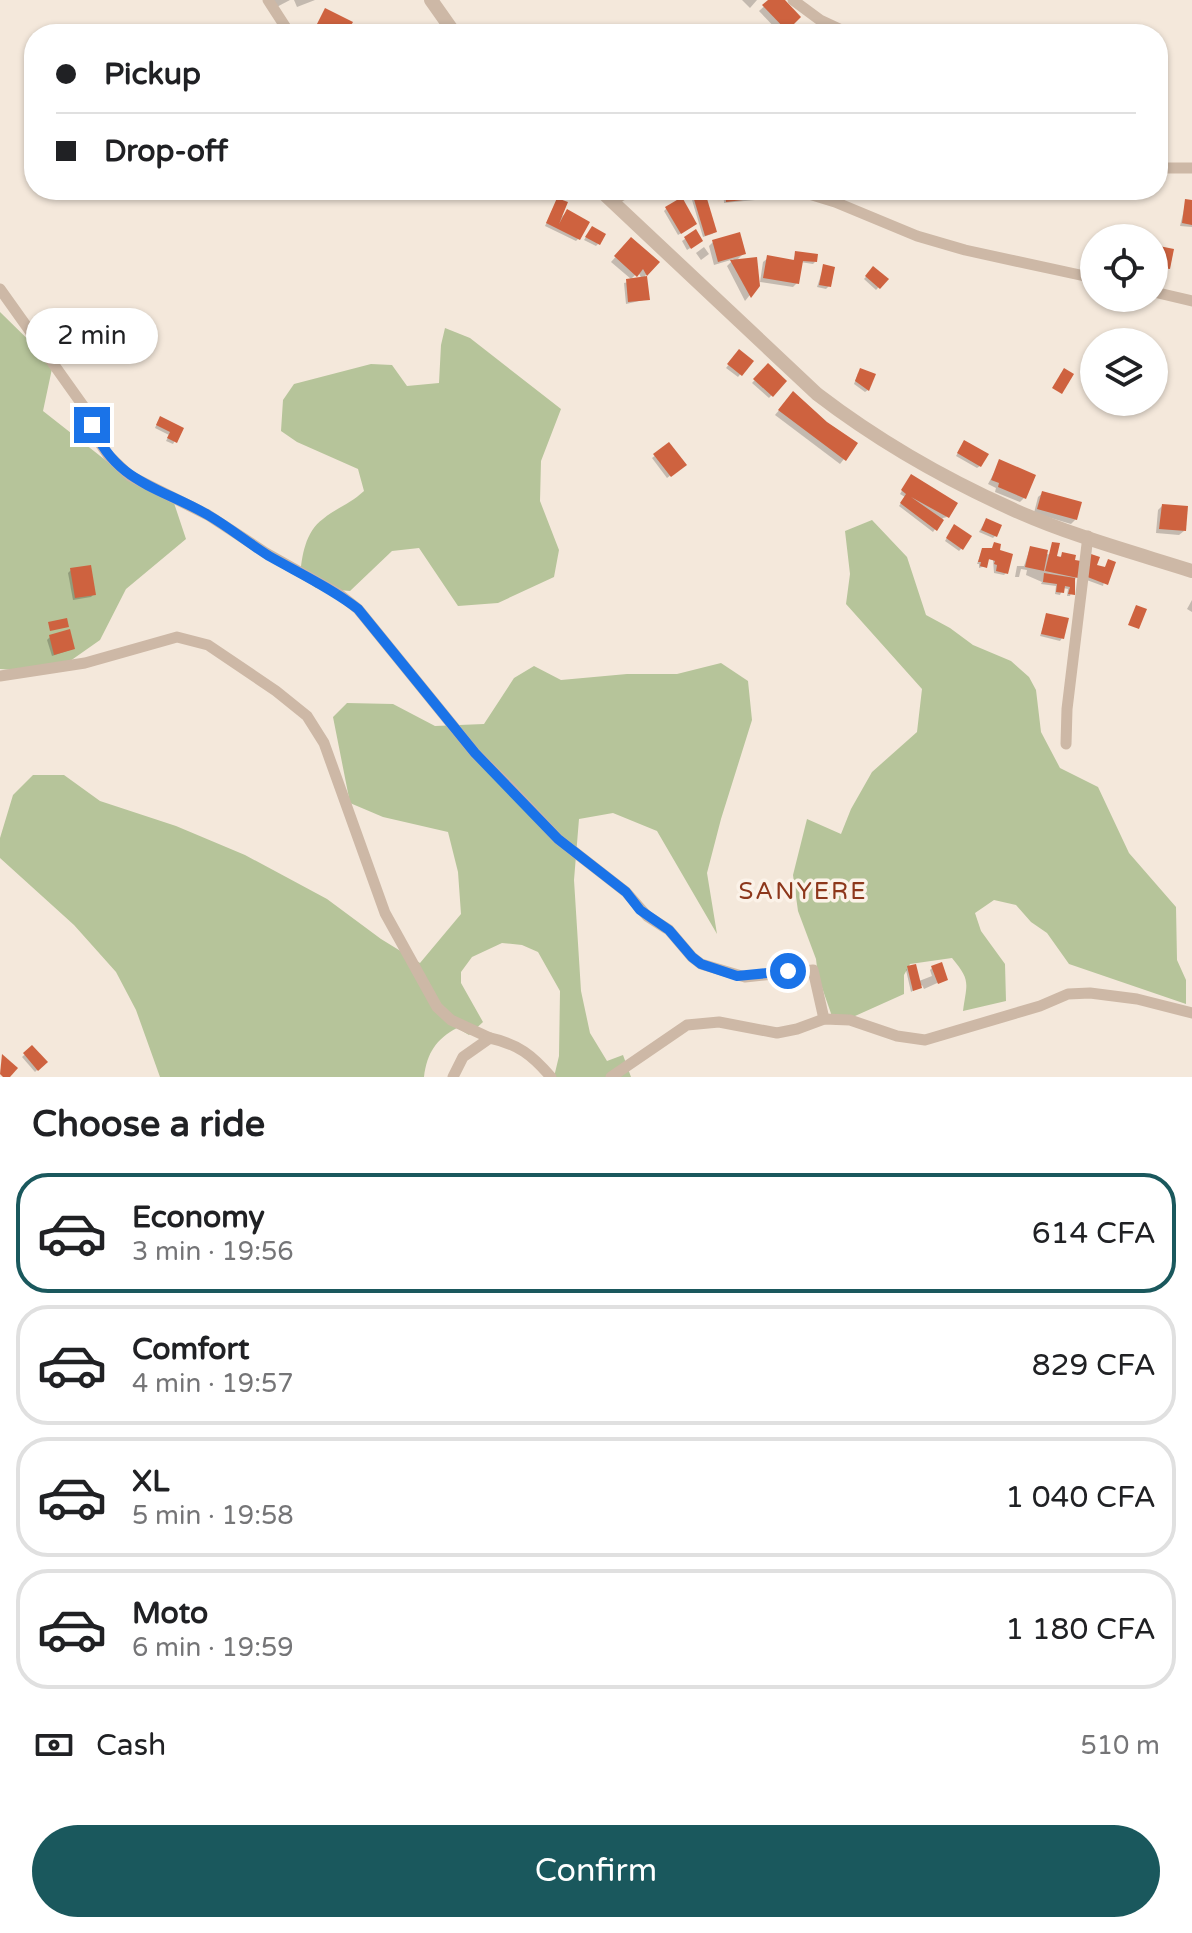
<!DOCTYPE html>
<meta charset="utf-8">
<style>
:root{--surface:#fff;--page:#f6f6f6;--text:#202124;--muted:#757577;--line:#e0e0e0;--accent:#1a585d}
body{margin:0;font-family:"Varela Round",sans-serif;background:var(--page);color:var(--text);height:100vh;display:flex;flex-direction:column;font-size:30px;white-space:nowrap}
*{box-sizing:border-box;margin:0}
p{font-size:26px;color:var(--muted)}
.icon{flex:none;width:44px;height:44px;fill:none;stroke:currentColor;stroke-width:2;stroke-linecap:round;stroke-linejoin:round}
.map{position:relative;height:1077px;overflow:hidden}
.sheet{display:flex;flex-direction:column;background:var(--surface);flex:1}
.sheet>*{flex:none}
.hud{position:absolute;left:24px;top:24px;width:1144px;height:176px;border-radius:32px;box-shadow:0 2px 6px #0004;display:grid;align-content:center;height:176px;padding:0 32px;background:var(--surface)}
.tools{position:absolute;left:1080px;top:224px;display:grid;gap:16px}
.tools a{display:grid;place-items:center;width:88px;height:88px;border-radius:50%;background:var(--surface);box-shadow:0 2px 6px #0004;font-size:40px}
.end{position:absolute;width:36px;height:36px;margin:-18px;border:10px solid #1a73e8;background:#fff;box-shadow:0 0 0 4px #fff}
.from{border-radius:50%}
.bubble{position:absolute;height:56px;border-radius:28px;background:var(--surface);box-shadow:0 2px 6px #0004;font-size:26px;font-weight:600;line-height:56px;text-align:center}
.hud b{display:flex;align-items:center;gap:28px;height:76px;font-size:30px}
.hud b+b{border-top:2px solid var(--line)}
.hud i{width:20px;height:20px;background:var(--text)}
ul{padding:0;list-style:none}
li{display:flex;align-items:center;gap:24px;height:120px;margin:0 16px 12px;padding:0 16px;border:4px solid var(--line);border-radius:32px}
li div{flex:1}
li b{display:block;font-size:30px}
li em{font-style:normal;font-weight:600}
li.current{border-color:var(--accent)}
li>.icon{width:72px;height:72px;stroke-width:1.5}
h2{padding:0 32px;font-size:36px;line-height:96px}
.pay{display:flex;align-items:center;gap:20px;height:88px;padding:0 32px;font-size:30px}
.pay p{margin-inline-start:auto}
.action{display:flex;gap:16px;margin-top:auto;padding:16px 32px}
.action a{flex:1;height:92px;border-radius:48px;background:var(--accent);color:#fff;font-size:32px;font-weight:600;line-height:92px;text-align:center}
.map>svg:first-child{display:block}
.green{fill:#b6c49a}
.shadow{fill:#0003}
.building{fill:#ce623f}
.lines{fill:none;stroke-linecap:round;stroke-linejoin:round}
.minor{stroke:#cdb8a6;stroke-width:11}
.tertiary{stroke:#cdb8a6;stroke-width:14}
.route{stroke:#1a73e8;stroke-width:10}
.labels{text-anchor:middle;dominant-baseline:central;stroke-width:7;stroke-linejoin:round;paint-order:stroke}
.quarter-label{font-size:24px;letter-spacing:2px;fill:#8d371b;stroke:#fbf2e8}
</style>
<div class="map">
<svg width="1192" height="1077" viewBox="0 0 1192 1077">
<rect width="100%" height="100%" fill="#f4e8db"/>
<g class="green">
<path d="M 0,312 L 53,364 L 43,411 L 132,481 L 174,503 L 186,539 L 126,589 L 100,640 L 53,673 L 0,669 Z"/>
<path d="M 445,328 L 470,338 L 561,409 L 541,461 L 540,501 L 559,550 L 554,577 L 498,603 L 458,606 L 419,548 L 392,551 L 350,591 L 316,588 L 300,576 C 302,556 305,532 323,519 C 336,508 350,504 364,491 L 358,469 L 297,442 L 281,431 L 283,400 L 294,384 L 371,364 L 392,365 L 407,386 L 439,383 L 441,345 Z"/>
<path d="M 872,520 L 907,557 L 926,615 L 950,628 L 973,645 L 1011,661 L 1029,677 L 1036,690 L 1041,732 L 1060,768 L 1098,787 L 1129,853 L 1176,907 L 1177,960 L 1186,980 L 1186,1004 L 1069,964 L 1047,933 L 1031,922 L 1016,905 L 994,900 L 975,913 L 981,931 L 1005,964 L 1006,1001 L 963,1011 C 967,982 971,981 952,958 L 910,964 L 904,975 L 904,994 L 835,1025 L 818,976 L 816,959 L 798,911 L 793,875 L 807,819 L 841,834 L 851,809 L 872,772 L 917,732 L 922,689 L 846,604 L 850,574 L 845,531 Z"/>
<path d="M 721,663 L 748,681 L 752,720 L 721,819 L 707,873 L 717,934 L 657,831 L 613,813 L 579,819 L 574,880 L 581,991 L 590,1033 L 607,1061 L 623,1055 L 631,1077 L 554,1077 L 559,1056 L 560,991 L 538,952 L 522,945 L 502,943 L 472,957 L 461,972 L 461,983 L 483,1022 L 469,1035 L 457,1028 C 436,1039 427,1053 424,1077 L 160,1077 L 136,1010 L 116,972 L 74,925 L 0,858 L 0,838 L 13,795 L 33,775 L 64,775 L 100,801 L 176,826 L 245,855 L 327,899 L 381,939 L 420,963 L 461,914 L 458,872 L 448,832 L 383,817 L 350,803 L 333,717 L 347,703 L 393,704 L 435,726 L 484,724 L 514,678 L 534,666 L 561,680 L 627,674 L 677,674 Z"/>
</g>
<g class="shadow">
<path d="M 266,0 L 290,0 L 271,10 Z"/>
<path d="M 294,0 L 315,0 L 297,7 Z"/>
<path d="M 742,0 L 757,0 L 750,8 Z"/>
<path d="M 771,0 L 782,0 L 798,17 L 781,34 L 759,11 Z"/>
<path d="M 325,11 L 344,34 L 312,33 Z"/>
<path d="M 662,190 L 678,190 L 660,199 L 658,193 Z"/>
<path d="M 723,190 L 731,190 L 758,198 L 755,200 L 724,203 Z"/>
<path d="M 694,197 L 715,232 L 712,234 L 703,237 L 692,200 Z"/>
<path d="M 557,200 L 557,221 L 567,212 L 578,239 L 576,241 L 545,226 Z"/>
<path d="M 1186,201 L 1192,202 L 1192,227 L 1180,226 Z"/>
<path d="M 667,208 L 693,226 L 678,235 L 664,211 Z"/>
<path d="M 590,231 L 598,244 L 596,246 L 584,240 Z"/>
<path d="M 695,232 L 698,243 L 687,250 L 682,241 Z"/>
<path d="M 631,240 L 657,263 L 645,276 L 648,299 L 626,304 L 624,283 L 642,279 L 638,272 L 631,279 L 611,262 Z"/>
<path d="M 713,242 L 744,253 L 735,262 L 758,285 L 745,301 L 727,266 L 734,259 L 714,265 L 709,246 Z"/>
<path d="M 704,247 L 709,254 L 701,260 L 696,253 Z"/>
<path d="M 1160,249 L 1168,268 L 1166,271 L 1154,269 Z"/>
<path d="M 796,253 L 815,262 L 813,264 L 800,262 L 797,283 L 793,287 L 760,282 L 763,262 L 768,258 L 793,261 Z"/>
<path d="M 824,266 L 829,286 L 826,289 L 817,287 Z"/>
<path d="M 873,269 L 886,279 L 876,290 L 864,279 Z"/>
<path d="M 739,352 L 751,361 L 738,377 L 726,368 Z"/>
<path d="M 768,366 L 785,381 L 769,398 L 752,383 Z"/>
<path d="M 858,373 L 868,390 L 865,392 L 854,384 Z"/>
<path d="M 789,398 L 826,423 L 844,459 L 840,464 L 775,415 Z"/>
<path d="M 158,421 L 182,428 L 173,444 L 166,441 L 169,435 L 155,428 Z"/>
<path d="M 669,445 L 684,465 L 667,478 L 652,458 Z"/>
<path d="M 962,445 L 980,466 L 977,468 L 956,456 Z"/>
<path d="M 1000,462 L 1024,498 L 1020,502 L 995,492 L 996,488 L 988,484 Z"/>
<path d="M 909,479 L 947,517 L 943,518 L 933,532 L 899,506 L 905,497 L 900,494 Z"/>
<path d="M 1043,493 L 1076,519 L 1071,524 L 1034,513 L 1038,497 Z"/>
<path d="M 1162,506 L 1184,531 L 1179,535 L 1156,533 L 1158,510 Z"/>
<path d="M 986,520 L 995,536 L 993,538 L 979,532 Z"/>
<path d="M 952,529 L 962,548 L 959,551 L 945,541 Z"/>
<path d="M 1030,548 L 1059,558 L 1062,555 L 1076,577 L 1070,596 L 1067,596 L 1068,589 L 1063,588 L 1060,595 L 1055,594 L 1056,586 L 1041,584 L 1042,582 L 1026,575 L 1027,570 L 1021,569 L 1019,577 L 1015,577 L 1017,566 L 1024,566 Z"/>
<path d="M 998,549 L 1006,573 L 1004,575 L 994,573 L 993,560 L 987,559 L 985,566 L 979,568 L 979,564 L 977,564 L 982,550 L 992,552 Z"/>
<path d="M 1109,561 L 1103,586 L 1084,579 L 1094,566 L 1104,569 Z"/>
<path d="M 71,570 L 94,594 L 91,597 L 73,600 L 68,573 Z"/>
<path d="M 1192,600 L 1192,612 L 1187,609 Z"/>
<path d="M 1047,615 L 1062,638 L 1060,641 L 1040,636 Z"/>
<path d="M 50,637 L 73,649 L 52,656 L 47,640 Z"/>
<path d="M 908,968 L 919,981 L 932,976 L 930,970 L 932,968 L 946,979 L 924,989 L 922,985 L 911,992 L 906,970 Z"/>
<path d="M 32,1048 L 45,1062 L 35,1072 L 22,1057 Z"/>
</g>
<g class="building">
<path d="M 768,0 L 785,0 L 801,17 L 787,31 L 762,5 Z"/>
<path d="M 325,8 L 353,22 L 346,34 L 327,34 L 315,28 Z"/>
<path d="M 725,190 L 759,190 L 760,198 L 726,202 Z"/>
<path d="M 705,192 L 717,232 L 705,236 L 693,196 Z"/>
<path d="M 682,197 L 697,224 L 681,234 L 665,207 Z"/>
<path d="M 557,198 L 568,202 L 559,224 L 567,209 L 590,222 L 580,240 L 546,223 Z"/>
<path d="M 1185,199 L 1192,200 L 1192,225 L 1182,223 Z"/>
<path d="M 592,226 L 606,234 L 600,245 L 585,237 Z"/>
<path d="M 696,229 L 703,241 L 691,249 L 684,237 Z"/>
<path d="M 740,232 L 746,254 L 718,262 L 712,240 Z"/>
<path d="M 631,237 L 660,262 L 647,276 L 643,269 L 637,277 L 614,256 Z"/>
<path d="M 1159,246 L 1174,249 L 1170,269 L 1156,267 Z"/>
<path d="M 795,251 L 818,254 L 817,262 L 803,261 L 799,284 L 763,278 L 767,255 L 794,260 Z"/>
<path d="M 757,257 L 760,286 L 751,298 L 730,260 Z"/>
<path d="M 823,264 L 835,267 L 831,287 L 819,285 Z"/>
<path d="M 873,266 L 889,279 L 880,289 L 865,276 Z"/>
<path d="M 647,276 L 650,300 L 628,302 L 626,279 Z"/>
<path d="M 739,349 L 754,361 L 742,376 L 727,364 Z"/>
<path d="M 768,363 L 787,381 L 773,397 L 753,379 Z"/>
<path d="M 860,368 L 876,374 L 869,391 L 855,381 Z"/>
<path d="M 1064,368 L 1074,374 L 1062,394 L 1052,388 Z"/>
<path d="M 793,391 L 827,422 L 858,443 L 846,461 L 778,410 Z"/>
<path d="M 160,416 L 184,428 L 177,443 L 167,438 L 170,432 L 156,425 Z"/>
<path d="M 964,440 L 989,454 L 981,467 L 957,453 Z"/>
<path d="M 669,442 L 687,465 L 671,477 L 653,454 Z"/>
<path d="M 999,459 L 1036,475 L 1026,499 L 998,487 L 999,483 L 991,480 Z"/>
<path d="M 911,474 L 958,503 L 949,518 L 911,497 L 944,520 L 937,531 L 900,503 L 906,494 L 901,490 Z"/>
<path d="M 1042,491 L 1082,502 L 1077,520 L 1037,509 Z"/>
<path d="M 1162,504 L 1188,506 L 1186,531 L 1159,529 Z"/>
<path d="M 986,518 L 1002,525 L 997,537 L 981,530 Z"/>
<path d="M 954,524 L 972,536 L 963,550 L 946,538 Z"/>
<path d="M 994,542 L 1001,544 L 1000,550 L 1013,554 L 1008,574 L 996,571 L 997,565 L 994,564 L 995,561 L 989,559 L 987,568 L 980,566 L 981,562 L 978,562 L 982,548 L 992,548 Z"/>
<path d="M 1052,542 L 1060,543 L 1057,556 L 1061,557 L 1062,552 L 1076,555 L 1075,560 L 1081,561 L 1078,578 L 1045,571 Z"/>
<path d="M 1030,546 L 1048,550 L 1044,571 L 1025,567 Z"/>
<path d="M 1091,554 L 1100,557 L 1097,565 L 1105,567 L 1108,559 L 1116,562 L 1108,585 L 1085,576 Z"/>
<path d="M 91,565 L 96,595 L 75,598 L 70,568 Z"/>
<path d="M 1044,573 L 1075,578 L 1075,595 L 1068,594 L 1070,587 L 1065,586 L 1064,593 L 1056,592 L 1057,584 L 1043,582 Z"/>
<path d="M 1136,605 L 1147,609 L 1139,629 L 1128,625 Z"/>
<path d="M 1046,613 L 1069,618 L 1064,639 L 1041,634 Z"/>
<path d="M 67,618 L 69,627 L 50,631 L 48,622 Z"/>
<path d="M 70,629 L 75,649 L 54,655 L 49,635 Z"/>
<path d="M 942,962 L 948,980 L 938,984 L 931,966 Z"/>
<path d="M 916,964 L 922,988 L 913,991 L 907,966 Z"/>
<path d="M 32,1045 L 48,1062 L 38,1071 L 23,1053 Z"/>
<path d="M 2,1054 L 18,1068 L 10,1077 L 3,1077 L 0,1074 Z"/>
</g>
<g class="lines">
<g class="minor">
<path d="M 268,0 L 290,34"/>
<path d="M 793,0 L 820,20 L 850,34"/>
<path d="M 1158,168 L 1192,168"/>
<path d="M 796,190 L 835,202 L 917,236 L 965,250 L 1094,278"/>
<path d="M 612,201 L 631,190"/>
<path d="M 0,289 L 84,407 L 97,439 L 108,455 L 130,476 L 208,515 L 266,553 L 339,594 L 358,609 L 475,753 L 509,786 L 558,839 L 626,892 L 647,916 L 669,930 L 692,957 L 701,964 L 745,977 L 813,970 L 824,1019"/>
<path d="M 1154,292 L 1192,301"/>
<path d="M 0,676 L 85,663 L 177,637 L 208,645 L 276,691 L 307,716 L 324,743 L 385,913 L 437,1007 L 451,1020 L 490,1038"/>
<path d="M 1066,744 L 1067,709 L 1088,536"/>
<path d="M 453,1077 L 463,1057 L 490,1038 C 518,1044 532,1055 551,1077"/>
<path d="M 611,1077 L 687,1025 L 719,1022 L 777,1033 L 797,1029 L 824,1019 L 850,1020 L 897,1036 L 925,1040 L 1040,1006 L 1068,994 L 1090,993 L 1137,999 L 1192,1013"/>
</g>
<g class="tertiary">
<path d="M 431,0 L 455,34"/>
<path d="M 600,190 L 817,394 C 877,440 943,478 1012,509 C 1069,535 1132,552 1192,571"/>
</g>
</g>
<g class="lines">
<path class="route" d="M 92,425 C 115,483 160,487 208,515 C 229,527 248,543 269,556 C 299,573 331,588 358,609 L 475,753 L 558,839 L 626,892 L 640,910 L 669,930 L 692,957 L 701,964 L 737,976 L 788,971"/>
</g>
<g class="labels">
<g class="quarter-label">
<text x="803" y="891">SANYERE</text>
</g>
</g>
</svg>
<div class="tools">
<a><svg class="icon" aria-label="locate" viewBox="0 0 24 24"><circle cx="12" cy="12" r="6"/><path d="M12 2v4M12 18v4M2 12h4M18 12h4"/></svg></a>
<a><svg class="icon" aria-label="layers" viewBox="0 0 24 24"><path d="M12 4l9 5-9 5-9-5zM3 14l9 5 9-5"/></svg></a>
</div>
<i class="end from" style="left:788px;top:971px"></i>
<i class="end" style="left:92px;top:425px"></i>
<div class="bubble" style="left:26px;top:308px;width:132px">2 min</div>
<div class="hud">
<b><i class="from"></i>Pickup</b>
<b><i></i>Drop-off</b>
</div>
</div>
<section class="sheet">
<h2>Choose a ride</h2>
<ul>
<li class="current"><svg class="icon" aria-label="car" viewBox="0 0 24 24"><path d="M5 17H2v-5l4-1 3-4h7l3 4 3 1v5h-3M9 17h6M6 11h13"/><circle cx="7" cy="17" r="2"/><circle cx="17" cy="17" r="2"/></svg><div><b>Economy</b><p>3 min · 19:56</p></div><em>614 CFA</em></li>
<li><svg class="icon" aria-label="car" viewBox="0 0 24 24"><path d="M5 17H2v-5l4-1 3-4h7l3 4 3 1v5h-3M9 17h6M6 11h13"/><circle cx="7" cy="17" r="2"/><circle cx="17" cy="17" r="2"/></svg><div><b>Comfort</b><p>4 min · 19:57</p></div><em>829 CFA</em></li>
<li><svg class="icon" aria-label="car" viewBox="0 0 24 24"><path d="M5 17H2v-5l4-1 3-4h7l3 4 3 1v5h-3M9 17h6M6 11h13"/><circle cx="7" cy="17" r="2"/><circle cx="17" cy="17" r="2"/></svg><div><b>XL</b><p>5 min · 19:58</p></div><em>1 040 CFA</em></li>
<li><svg class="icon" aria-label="car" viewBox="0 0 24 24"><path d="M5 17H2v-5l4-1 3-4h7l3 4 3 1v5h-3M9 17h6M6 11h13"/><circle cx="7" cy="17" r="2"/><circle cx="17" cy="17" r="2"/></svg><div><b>Moto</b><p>6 min · 19:59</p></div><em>1 180 CFA</em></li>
</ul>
<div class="pay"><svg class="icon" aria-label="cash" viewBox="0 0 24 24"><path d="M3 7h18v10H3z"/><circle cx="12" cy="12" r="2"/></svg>Cash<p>510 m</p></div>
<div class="action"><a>Confirm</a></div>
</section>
